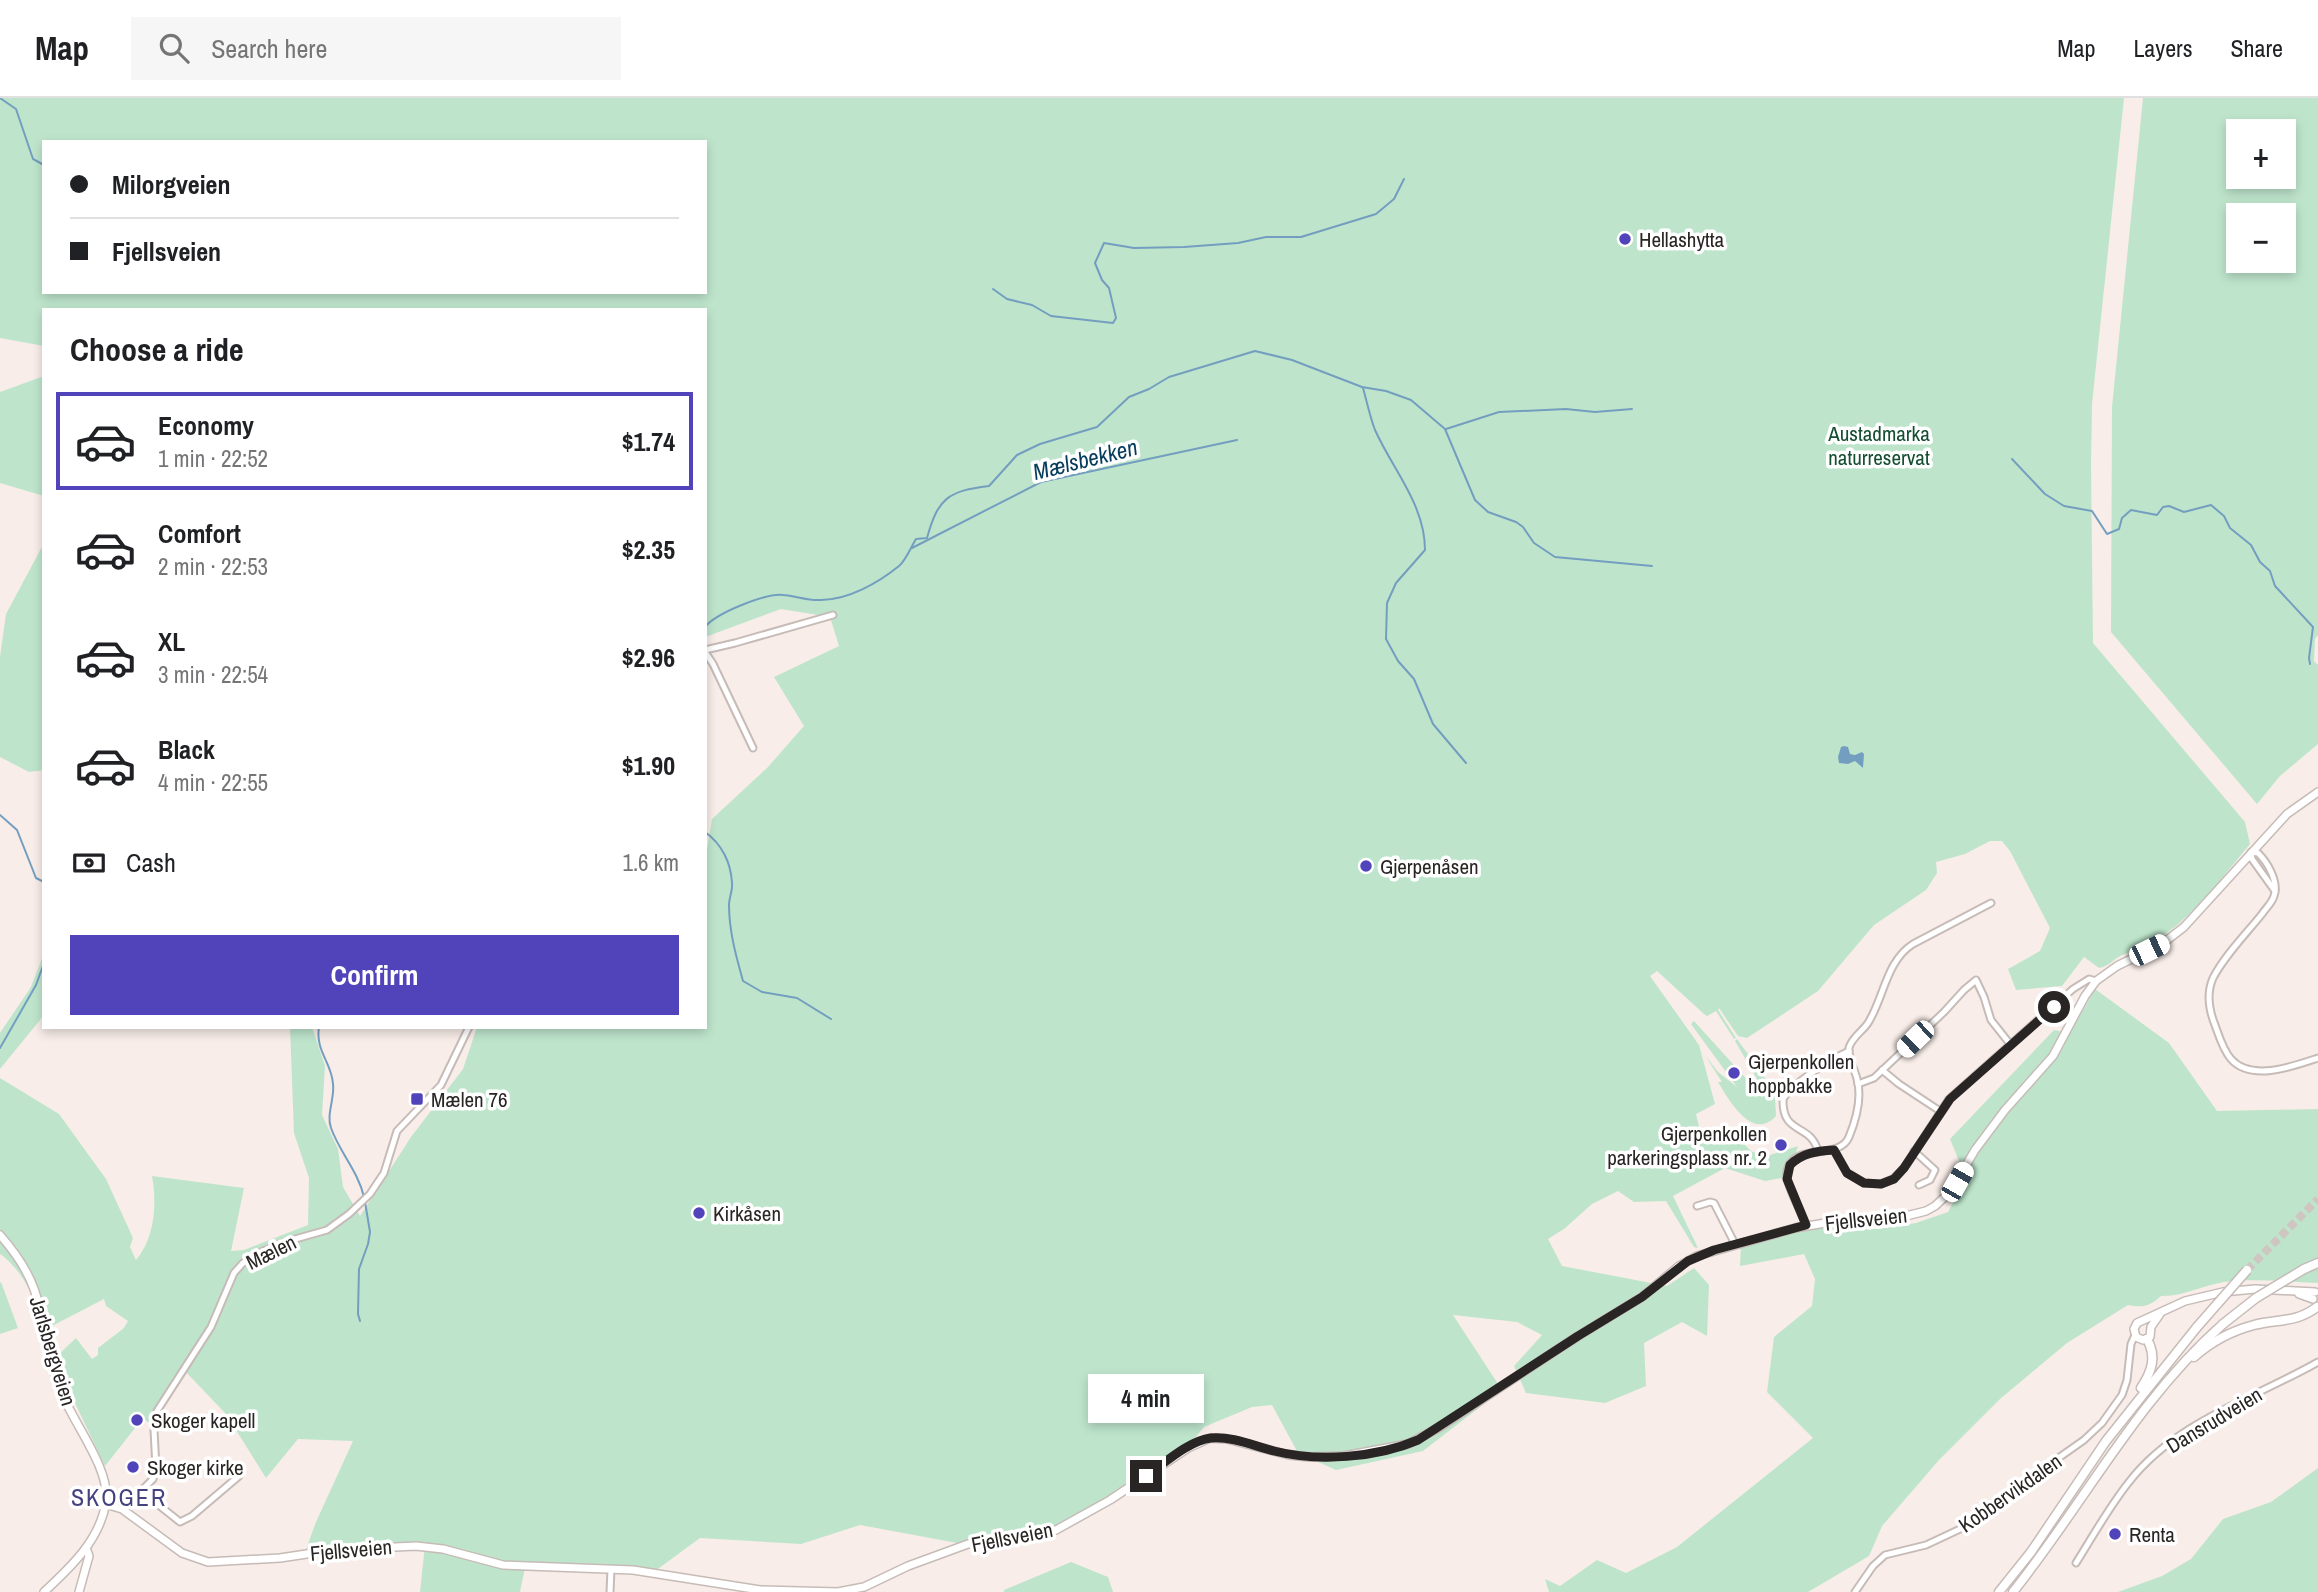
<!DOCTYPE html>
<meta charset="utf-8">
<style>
:root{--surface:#fff;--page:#f6f6f6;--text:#202124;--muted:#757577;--line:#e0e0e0;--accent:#5144bb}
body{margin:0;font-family:"Archivo Narrow",sans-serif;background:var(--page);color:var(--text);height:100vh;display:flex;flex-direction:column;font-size:26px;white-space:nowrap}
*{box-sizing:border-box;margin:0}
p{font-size:23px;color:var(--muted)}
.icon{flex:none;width:38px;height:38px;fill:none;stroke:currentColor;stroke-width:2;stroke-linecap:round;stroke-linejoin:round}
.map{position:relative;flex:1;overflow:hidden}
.details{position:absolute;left:42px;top:210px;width:665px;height:721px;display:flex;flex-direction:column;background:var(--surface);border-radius:0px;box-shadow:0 4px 10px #0003}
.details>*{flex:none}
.banner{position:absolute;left:42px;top:42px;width:665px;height:154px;border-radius:0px;box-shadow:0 4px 10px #0003;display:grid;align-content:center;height:154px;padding:0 28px;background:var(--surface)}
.fabs{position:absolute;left:2226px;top:21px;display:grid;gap:14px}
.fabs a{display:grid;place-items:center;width:70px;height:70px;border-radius:0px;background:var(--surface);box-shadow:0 4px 10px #0003;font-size:35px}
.end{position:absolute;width:32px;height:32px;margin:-16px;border:9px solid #292524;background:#fff;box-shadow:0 0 0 4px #fff}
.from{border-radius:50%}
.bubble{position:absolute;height:49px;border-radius:0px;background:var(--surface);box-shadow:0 4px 10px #0003;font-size:23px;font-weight:700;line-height:49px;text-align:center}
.car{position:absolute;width:21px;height:42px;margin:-21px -10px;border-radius:9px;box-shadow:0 0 5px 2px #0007;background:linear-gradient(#fff 24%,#345 0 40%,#fff 0 76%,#345 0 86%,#fff 0)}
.banner b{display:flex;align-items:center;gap:24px;height:66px;font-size:26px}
.banner b+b{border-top:2px solid var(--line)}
.banner i{width:18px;height:18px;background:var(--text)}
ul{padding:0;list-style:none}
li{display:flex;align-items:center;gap:21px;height:98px;margin:0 14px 10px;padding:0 14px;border:4px solid transparent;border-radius:0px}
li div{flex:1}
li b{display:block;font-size:26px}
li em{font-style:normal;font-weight:700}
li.on{border-color:var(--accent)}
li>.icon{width:63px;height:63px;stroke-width:1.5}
h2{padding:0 28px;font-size:32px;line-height:84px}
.pay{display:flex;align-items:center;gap:18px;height:77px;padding:0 28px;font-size:26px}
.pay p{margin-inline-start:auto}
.primary-button{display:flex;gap:14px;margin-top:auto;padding:14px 28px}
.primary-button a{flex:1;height:80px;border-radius:0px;background:var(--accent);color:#fff;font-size:28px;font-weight:700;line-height:80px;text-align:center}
header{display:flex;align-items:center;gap:42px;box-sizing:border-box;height:98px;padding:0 35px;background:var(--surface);border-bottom:2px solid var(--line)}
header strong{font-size:33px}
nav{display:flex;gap:38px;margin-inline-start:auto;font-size:24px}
.search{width:490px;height:63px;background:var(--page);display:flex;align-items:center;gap:18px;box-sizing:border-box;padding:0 24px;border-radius:0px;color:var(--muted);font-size:26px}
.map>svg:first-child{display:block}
.green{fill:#bee5cc;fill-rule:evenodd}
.water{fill:#749ebf}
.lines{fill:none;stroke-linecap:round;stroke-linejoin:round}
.stream{stroke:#749ebf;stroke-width:2}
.highway-tunnel{stroke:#cfc5c1;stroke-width:8;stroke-dasharray:8 4;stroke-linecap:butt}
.minor-casing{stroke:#c6bbb7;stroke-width:9}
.major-casing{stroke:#c6bbb7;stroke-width:10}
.highway-casing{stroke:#c6bbb7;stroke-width:11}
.minor{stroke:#fff;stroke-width:5}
.major{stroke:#fff;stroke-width:7}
.highway{stroke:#fff;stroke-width:8}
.highway-bridge-casing{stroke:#c6bbb7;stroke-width:11;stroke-linecap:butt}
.highway-bridge{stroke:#fff;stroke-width:8}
.route{stroke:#292524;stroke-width:9}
.poi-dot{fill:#5144bb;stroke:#fff;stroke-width:2.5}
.labels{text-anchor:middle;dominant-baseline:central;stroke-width:7;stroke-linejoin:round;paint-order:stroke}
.poi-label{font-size:21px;fill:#292524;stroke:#fff;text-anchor:start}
.park-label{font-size:21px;fill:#154e31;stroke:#fff}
.street-label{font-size:21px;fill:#292524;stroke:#fff}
.water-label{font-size:23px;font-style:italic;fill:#053c5c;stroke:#fff}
.quarter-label{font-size:24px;letter-spacing:2px;fill:#44427f;stroke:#fff}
</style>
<header>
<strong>Map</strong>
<div class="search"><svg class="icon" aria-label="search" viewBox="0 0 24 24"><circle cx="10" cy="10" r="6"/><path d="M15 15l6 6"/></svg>Search here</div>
<nav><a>Map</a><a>Layers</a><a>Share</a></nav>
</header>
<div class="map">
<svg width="2318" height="1494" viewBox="0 0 2318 1494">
<rect width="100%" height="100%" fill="#f8ede8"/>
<g class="green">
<path d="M 0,0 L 2124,0 L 2092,306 L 2091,366 L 2093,545 L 2245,724 L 2250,746 C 2223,778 2197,815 2161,839 C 2149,847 2136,852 2122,857 C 2114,861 2108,869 2099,870 L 2084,859 L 2062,888 L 2016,892 L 2008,871 L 2040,853 L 2050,830 L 2010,753 L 2002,743 L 1990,743 L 1965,756 L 1936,764 L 1937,775 L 1926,792 L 1874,827 L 1818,893 L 1747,940 L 1738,938 L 1719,910 L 1718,912 L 1736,940 L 1734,941 L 1716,913 L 1707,918 L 1704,916 L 1657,873 L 1650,878 L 1699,947 L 1715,1006 L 1696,1016 L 1703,1045 L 1734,1036 L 1751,1053 L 1764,1059 L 1798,1048 L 1796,1055 L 1787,1065 L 1782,1080 L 1765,1083 L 1725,1070 L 1673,1098 L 1698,1150 L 1694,1149 L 1666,1103 L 1634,1104 L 1618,1093 L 1592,1106 L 1564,1131 L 1548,1141 L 1562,1168 L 1667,1188 L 1694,1170 L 1709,1187 L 1707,1238 L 1682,1224 L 1644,1245 L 1646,1288 L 1605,1305 L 1526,1295 L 1514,1268 L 1542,1237 L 1517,1224 L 1453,1217 L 1502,1292 L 1423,1353 L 1336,1372 L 1298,1355 L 1272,1307 L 1252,1309 L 1204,1329 L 1185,1352 L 1060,1430 L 968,1447 L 860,1427 L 801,1446 L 700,1440 L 651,1476 L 525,1470 L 520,1494 L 420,1494 L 425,1447 L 305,1454 L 316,1424 L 353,1343 L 298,1341 L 266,1380 L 226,1316 L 184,1272 L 160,1306 L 154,1329 L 143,1320 L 105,1368 L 73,1301 L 58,1257 L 76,1240 L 92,1261 L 98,1257 L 98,1250 L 124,1230 L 128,1223 L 106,1208 L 104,1201 L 50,1229 C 34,1216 37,1208 29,1191 C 23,1179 11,1163 0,1156 L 0,980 L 59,1016 L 106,1081 L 133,1140 L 130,1149 L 136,1162 C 155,1140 157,1105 152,1078 L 244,1090 L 231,1153 L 244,1152 L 308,1127 L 309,1080 L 294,1035 L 290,929 L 312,929 L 325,968 L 322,1017 L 338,1051 L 343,1089 L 360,1118 L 411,1039 L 463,971 L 477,929 L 705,929 L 705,764 L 712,721 L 768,669 L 804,628 L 774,579 L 839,548 L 830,519 L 781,511 L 708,538 L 705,537 L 705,212 L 44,212 L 44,248 L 0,240 ZM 44,44 L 705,44 L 705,194 L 44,194 Z"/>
<path d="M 2143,0 L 2318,0 L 2318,537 L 2315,541 L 2314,563 L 2318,567 L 2318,646 L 2280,678 L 2257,706 L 2111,534 L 2112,309 ZM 2238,33 L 2284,33 L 2284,79 L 2238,79 ZM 2238,117 L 2284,117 L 2284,163 L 2238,163 Z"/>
<path d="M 44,278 L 44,398 L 0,385 L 0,294 Z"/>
<path d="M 44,445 L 44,672 L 29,674 L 0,659 L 0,559 L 6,516 Z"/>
<path d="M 44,855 L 44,917 L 0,971 L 0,935 L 31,889 Z"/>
<path d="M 2095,891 L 2169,945 L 2217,1013 L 2318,1011 L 2318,1185 C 2287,1184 2255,1180 2224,1184 C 2203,1187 2183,1199 2161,1198 C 2150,1208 2143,1210 2128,1207 L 2067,1245 L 2000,1301 L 1939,1362 L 1882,1428 L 1869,1458 L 1808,1494 L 1549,1494 L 1545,1481 L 1560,1488 L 1597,1462 L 1626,1475 L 1677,1449 L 1813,1340 L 1767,1294 L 1774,1239 L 1812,1208 L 1815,1181 L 1804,1156 L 1740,1168 L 1741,1147 L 1805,1131 L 1833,1129 L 1875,1131 L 1916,1125 L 1948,1114 L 1966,1080 L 1950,1041 L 2054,932 L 2070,935 Z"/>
<path d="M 1694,923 L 1751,986 L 1757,981 L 1735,943 L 1737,941 L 1763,977 L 1775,998 L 1776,1018 C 1752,1044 1729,1002 1718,984 L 1722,984 L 1705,957 L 1718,974 L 1737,989 L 1691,926 Z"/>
<path d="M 1,1184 L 18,1230 L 0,1236 L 0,1185 Z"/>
<path d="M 2318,1370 L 2318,1494 L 2118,1494 L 2162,1478 L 2191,1461 L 2223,1421 L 2271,1404 Z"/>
<path d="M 1071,1464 L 1108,1479 L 1113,1494 L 1004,1494 L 1004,1492 Z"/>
</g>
<path class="water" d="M 1844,648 L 1848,649 L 1850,656 L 1855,657 L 1862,654 L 1864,656 L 1863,670 L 1855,663 L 1848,666 L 1839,665 L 1838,659 L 1841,649 Z"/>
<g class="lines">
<g class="stream">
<path d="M 0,0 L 16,11 L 33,61 L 44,67"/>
<path d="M 993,191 L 1007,201 L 1032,207 L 1051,218 L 1113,225 L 1116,220 L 1109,190 L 1102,182 L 1095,165 L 1104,145 L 1134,150 L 1184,149 L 1238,145 L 1266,139 L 1301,139 L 1376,116 L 1394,101 L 1404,81"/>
<path d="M 1363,290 C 1367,304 1370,319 1375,332 C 1393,372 1425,407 1425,452 L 1396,485 L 1387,505 L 1386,541 L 1398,563 L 1414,581 L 1433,626 L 1466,665"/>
<path d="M 1446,331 L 1499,314 L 1566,311 L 1595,314 L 1632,311"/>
<path d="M 2012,361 L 2045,396 L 2064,408 L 2092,413 L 2107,436 L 2119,431 L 2122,420 L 2131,412 L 2157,417 L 2163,409 L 2169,408 L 2184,414 L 2211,407 L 2224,418 L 2230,430 L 2251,447 L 2260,464 L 2270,473 L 2275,488 L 2313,529 L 2309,560 L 2310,566"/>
<path d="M 912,450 L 1041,384 L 1237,342"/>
<path d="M 705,529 C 716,515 766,495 783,497 C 796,498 808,503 821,502 C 848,502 878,485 899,468 C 906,462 911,449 916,441 L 927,440 C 938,400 948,393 989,388 L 1017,357 L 1040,346 L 1097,329 L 1129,299 L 1149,291 L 1169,279 L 1255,253 L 1292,262 L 1362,289 L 1386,293 L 1411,302 L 1445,331 L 1475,402 L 1488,414 L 1516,424 L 1523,429 L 1534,445 L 1555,459 L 1652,468"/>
<path d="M 0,717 L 17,732 L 36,780 L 44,784"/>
<path d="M 705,734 C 722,746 731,765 732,785 C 733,792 729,800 729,807 C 729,833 736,858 743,883 L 762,894 L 797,900 L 831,921"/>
<path d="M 319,929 C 315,953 332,965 333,986 C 335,1000 326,1017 331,1030 C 340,1055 358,1073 364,1099"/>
<path d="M 0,950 L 36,887 L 44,865"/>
<path d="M 360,1223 L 358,1216 L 359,1171 L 368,1146 L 370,1134 L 365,1104"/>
</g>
<path class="highway-tunnel" d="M 2247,1172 L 2318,1101"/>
<defs>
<g id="minor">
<path d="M 705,552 L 735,545 L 833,517"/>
<path d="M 705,554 L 713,566 L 753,650"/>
<path d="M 2251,754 L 2258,755 C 2268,765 2279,784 2274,798 C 2272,805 2266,810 2262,816 C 2246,836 2225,857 2213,880 C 2206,896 2209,912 2215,927 C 2219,938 2223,952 2231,961 C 2251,984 2294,968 2318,960"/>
<path d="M 2251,755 L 2252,761 L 2275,793"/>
<path d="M 1882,972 L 1899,986 L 1940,1013"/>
<path d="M 1858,986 L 1874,980 L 1944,914 L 1964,892 L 1976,882 L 1984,899 L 1991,922 L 2010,946"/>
<path d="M 1834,1052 L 1847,1075 L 1864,1085 L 1881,1086 L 1893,1081 L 1904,1070 L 1949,1001 L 2073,891 L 2089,881 L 2096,883"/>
<path d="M 1818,1053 C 1810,1024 1782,1038 1783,1001 C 1794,984 1831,961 1849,953"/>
<path d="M 1914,1053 L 1935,1072 L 1930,1082 L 1919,1087"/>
<path d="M 1697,1108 L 1710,1104 L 1714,1105 L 1735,1146"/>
<path d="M 1806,1127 C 1802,1113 1784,1086 1787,1072 C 1794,1044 1839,1063 1849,1039 C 1856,1022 1862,999 1857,981 C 1855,972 1848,960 1849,950 C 1851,940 1863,933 1868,925 C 1884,900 1886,863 1913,846 L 1991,805"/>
<path d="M 141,1393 L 180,1424 L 192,1418 L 239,1378"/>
<path d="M 122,1411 L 130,1400 L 141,1393 L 153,1381 L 156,1370 L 154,1332 L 157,1313 L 211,1229 L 234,1175 L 243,1165 L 261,1154 L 288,1143 L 327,1132 L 349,1116 L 370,1096 L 384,1075 L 397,1033 L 441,987 L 469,929"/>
<path d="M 2076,1465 C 2093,1438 2109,1409 2129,1384 C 2175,1324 2255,1300 2318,1264"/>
<path d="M 610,1494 L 611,1471"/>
<path d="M 1855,1494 L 1873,1468 L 1885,1457 L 1926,1447 L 1973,1425 L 2030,1380 L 2084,1342 L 2102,1325 L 2122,1297 L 2127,1282 L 2131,1246 L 2135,1237"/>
</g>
<g id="major">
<path d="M 0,1137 C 14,1153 27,1171 34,1191 C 47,1227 48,1265 64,1300 C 76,1328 110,1372 106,1403 C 101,1441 71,1469 44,1494"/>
<path d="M 2299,1196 L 2313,1201"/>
<path d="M 2160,1216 L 2151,1229 L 2150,1239 L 2143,1242 L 2136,1239 L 2134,1231 L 2137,1225 L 2185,1203 L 2223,1194 L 2255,1191 L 2315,1194"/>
<path d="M 105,1406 L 122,1411 L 182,1455 L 208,1464 L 280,1460 L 333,1452 L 416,1448 L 443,1451 L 503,1467 L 633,1472 L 760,1492 L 838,1494 L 864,1489 L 908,1468 L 968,1446 L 1034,1438 L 1056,1432 L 1110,1402 L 1188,1350 L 1210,1340 L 1227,1341 L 1289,1357 L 1310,1359 L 1344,1358 L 1408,1346 L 1440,1329 L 1578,1238 L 1642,1199 L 1679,1168 L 1697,1158 L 1795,1130 L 1856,1120 L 1902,1119 L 1926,1113 L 1935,1108 L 1951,1093 L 1975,1052 L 2005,1012 L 2053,958 L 2085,898 L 2096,883 L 2117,868 L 2162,846 L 2184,829 L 2287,716 L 2318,694"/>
<path d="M 79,1494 L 89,1458 L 86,1450"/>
</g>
<g id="highway">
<path d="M 2304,1171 L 2318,1165"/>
<path d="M 2194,1259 C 2211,1244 2231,1233 2254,1227 C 2278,1221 2296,1225 2317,1209"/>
<path d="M 2141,1290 C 2152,1273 2157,1259 2147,1241"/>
<path d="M 1999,1494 L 2031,1454 L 2106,1343 L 2197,1229"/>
<path d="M 2013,1494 C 2084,1405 2137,1302 2223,1226"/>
</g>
</defs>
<use href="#minor" class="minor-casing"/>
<use href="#major" class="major-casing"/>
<use href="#highway" class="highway-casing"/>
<use href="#minor" class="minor"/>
<use href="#major" class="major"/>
<use href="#highway" class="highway"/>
<defs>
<g id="highway-bridge">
<path d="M 2223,1226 L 2256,1200 L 2304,1171"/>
<path d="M 2197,1229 L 2247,1172"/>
</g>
</defs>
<use href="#highway-bridge" class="highway-bridge-casing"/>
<use href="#highway-bridge" class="highway-bridge"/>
</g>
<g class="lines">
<path class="route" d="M 1146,1378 C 1165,1365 1188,1343 1211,1340 C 1232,1338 1254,1348 1274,1353 C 1318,1364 1376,1360 1418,1342 L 1578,1238 L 1642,1199 L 1688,1163 L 1714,1152 L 1806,1127 L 1787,1081 L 1790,1067 C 1802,1055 1817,1053 1834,1052 L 1847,1075 L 1864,1085 L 1881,1086 L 1894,1081 L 1904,1070 L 1950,1001 L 2054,909"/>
</g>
<g class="poi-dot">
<circle cx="1625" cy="141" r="7"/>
<circle cx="1366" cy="768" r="7"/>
<circle cx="1734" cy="975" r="7"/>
<rect x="410" y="994" width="14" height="14" rx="3.5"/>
<circle cx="1781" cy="1047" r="7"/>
<circle cx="699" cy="1115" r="7"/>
<circle cx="137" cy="1322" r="7"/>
<circle cx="133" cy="1369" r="7"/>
<circle cx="2115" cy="1436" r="7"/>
</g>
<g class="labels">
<g class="poi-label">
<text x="1639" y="141">Hellashytta</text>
<text x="1380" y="768">Gjerpenåsen</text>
<text x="1748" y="963">Gjerpenkollen<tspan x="1748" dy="24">hoppbakke</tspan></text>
<text x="431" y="1001">Mælen 76</text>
<text x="1767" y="1035" text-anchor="end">Gjerpenkollen<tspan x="1767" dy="24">parkeringsplass nr. 2</tspan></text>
<text x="713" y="1115">Kirkåsen</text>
<text x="151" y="1322">Skoger kapell</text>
<text x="147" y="1369">Skoger kirke</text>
<text x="2129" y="1436">Renta</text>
</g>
<g class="park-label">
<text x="1879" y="335">Austadmarka<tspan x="1879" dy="24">naturreservat</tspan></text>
</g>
<g class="street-label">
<text transform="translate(1866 1121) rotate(-6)">Fjellsveien</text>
<text transform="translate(271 1154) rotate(-26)">Mælen</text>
<text transform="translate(53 1253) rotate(73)">Jarlsbergveien</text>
<text transform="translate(2214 1322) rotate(-31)">Dansrudveien</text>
<text transform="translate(2010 1395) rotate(-35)">Kobbervikdalen</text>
<text transform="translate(1012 1439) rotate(-11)">Fjellsveien</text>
<text transform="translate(351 1452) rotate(-5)">Fjellsveien</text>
</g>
<g class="water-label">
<text transform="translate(1085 361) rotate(-14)">Mælsbekken</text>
</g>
<g class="quarter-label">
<text x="119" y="1399">SKOGER</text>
</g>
</g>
</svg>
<div class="fabs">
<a>+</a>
<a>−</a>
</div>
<i class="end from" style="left:2054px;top:909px"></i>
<i class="end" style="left:1146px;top:1378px"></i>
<div class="bubble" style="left:1088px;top:1276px;width:116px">4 min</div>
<i class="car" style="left:2149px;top:852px;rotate:64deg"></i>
<i class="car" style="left:1915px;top:941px;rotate:226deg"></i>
<i class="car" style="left:1957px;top:1084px;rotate:30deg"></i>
<div class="banner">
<b><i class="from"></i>Milorgveien</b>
<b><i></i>Fjellsveien</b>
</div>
<section class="details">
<h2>Choose a ride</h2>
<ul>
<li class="on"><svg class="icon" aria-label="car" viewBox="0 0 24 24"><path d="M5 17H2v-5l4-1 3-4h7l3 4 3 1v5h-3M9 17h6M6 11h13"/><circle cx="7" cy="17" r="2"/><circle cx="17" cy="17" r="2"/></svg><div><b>Economy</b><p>1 min · 22:52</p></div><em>$1.74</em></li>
<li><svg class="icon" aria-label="car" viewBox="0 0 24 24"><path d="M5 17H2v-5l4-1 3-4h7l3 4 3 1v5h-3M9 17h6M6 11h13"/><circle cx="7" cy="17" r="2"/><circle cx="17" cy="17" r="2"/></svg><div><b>Comfort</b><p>2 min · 22:53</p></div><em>$2.35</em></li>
<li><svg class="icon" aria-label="car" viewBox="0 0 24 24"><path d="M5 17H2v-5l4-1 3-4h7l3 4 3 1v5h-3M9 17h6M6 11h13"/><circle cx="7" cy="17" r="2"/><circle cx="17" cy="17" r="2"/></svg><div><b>XL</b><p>3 min · 22:54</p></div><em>$2.96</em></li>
<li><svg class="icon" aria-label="car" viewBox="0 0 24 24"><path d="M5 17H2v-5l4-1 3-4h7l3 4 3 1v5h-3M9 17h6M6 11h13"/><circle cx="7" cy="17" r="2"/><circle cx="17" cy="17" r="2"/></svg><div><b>Black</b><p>4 min · 22:55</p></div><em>$1.90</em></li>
</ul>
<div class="pay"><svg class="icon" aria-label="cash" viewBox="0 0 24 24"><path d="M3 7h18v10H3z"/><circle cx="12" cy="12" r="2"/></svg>Cash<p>1.6 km</p></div>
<div class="primary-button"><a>Confirm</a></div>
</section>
</div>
